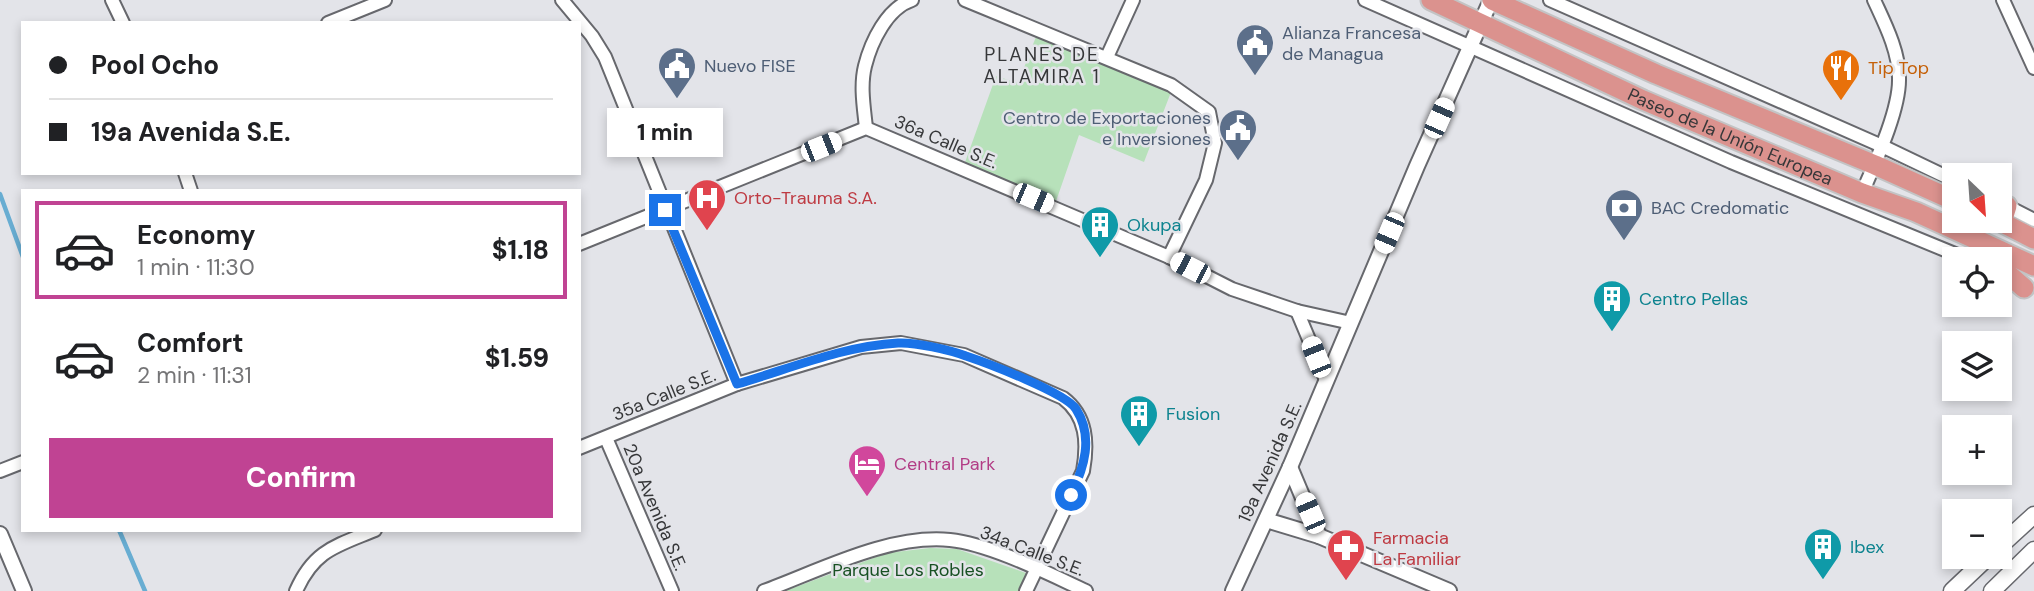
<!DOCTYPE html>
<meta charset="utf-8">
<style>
:root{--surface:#fff;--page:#f2f2f2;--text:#202124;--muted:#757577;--line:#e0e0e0;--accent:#c04393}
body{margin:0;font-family:"DM Sans",sans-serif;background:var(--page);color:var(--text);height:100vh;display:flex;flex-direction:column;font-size:26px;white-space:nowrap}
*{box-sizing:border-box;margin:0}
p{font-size:23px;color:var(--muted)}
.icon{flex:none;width:38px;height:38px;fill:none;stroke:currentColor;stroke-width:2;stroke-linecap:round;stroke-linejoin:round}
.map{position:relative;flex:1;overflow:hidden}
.drawer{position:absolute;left:21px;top:189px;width:560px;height:343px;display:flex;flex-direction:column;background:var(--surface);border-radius:0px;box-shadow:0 4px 10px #0003}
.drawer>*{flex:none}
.banner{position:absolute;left:21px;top:21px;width:560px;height:154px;border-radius:0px;box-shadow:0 4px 10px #0003;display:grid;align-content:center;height:154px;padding:0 28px;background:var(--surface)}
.needle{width:46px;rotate:155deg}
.fabs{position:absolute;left:1942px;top:163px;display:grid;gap:14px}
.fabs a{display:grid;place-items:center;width:70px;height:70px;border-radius:0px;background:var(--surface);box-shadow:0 4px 10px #0003;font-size:35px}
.end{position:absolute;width:32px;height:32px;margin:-16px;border:9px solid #1a73e8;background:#fff;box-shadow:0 0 0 4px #fff}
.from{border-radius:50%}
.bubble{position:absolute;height:49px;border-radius:0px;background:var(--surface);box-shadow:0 4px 10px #0003;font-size:23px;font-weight:800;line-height:49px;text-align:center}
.car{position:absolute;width:21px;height:42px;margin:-21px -10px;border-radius:9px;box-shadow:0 0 5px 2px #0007;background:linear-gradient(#fff 24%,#345 0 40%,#fff 0 76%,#345 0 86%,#fff 0)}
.banner b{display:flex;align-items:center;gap:24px;height:66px;font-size:26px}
.banner b+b{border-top:2px solid var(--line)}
.banner i{width:18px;height:18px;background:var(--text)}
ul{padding:12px 0 0;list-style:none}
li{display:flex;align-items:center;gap:21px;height:98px;margin:0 14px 10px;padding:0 14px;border:4px solid transparent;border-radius:0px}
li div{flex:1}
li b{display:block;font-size:26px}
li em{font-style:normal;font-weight:800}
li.on{border-color:var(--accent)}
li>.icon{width:63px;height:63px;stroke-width:1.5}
.cta{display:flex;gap:14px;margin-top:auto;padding:14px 28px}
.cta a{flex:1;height:80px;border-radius:0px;background:var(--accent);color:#fff;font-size:28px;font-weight:800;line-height:80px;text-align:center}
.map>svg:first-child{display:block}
.green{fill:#b7e1ba}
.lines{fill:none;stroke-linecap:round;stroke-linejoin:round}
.stream{stroke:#68add2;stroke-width:4.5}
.minor-casing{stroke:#67686d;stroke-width:16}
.tertiary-casing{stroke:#67686d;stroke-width:18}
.secondary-casing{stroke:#67686d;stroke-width:19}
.trunk-casing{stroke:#c3c3c4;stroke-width:23}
.minor{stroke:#fff;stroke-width:12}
.tertiary{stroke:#fff;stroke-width:14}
.secondary{stroke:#fff;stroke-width:16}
.trunk{stroke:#db928e;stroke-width:19}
.route{stroke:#1a73e8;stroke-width:9}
.labels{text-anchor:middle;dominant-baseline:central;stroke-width:5;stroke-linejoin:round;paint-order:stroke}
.service-label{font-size:18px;fill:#4e5e75;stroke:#e3e4e9;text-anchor:start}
.food-label{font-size:18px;fill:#c56008;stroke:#e3e4e9;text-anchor:start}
.street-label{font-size:18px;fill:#363739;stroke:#e3e4e9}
.health-label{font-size:18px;fill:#be3a42;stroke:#e3e4e9;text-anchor:start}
.culture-label{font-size:18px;fill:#0d838f;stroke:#e3e4e9;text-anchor:start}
.hotel-label{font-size:18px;fill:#b23c85;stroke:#e3e4e9;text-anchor:start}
.park-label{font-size:18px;fill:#185123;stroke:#e3e4e9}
.neighbourhood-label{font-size:19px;letter-spacing:2px;fill:#363739;stroke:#e3e4e9}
</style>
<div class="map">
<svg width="2034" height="591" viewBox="0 0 2034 591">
<rect width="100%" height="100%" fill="#e3e4e9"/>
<g class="green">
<path d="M 1039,29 L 1173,87 L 1144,162 L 1079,135 L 1054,207 L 963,168 L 996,76 L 1018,83 Z"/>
<path d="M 930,548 L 957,549 L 1026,573 L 1018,591 L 785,591 L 887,553 Z"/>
</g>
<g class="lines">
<g class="stream">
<path d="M 0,194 L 23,257"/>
<path d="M 119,530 L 145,591"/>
</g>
<defs>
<g id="minor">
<path d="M 112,0 L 123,23"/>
<path d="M 562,0 L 592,36 L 605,57 L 737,384"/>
<path d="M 965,0 L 1171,85 L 1209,112 L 1215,143 L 1206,180 L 1169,257"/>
<path d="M 1365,0 L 1731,162 L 1967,259"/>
<path d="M 1550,0 L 1882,146 L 1955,181"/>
<path d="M 2003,0 L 2034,68"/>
<path d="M 328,23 L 385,0"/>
<path d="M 1107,57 L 1133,0"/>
<path d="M 866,128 C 864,108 860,86 865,66 C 871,42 887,8 912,0"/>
<path d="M 185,173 L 191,191"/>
<path d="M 1862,193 C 1875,163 1900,110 1899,78 C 1899,51 1885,24 1874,0"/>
<path d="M 2001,203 L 2034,220"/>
<path d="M 579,244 L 866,128 L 1169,257 L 1232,289 L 1297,311 L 1351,323"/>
<path d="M 1297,311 L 1326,380"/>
<path d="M 606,438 L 672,591"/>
<path d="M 579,448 L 737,384 L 861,347 L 901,343 L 964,355 L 1063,398 C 1087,416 1088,443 1083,471 L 1026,591"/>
<path d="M 0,471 L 23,462"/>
<path d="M 296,591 C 314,550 336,546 375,530"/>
<path d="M 764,591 C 821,570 889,534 950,540 C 990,544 1049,574 1086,591"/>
</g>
<g id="tertiary">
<path d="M 1290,467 L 1319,536"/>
<path d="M 1266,520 L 1319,536 L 1449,591"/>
<path d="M 0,534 L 24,591"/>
<path d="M 1233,591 L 1290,467 L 1417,166 L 1491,0"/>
</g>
<g id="secondary">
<path d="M 2000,546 L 2034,515"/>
<path d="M 1952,591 L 1989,556"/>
<path d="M 1992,591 L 2034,550"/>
</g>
<g id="trunk">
<path id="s1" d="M 1431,0 L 1643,100 L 1862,193 L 1916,212 L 2034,266"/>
<path d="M 1492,0 L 1656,74 L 1875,165 L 1955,201"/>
<path d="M 1997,220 L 2034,239"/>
<path d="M 2002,222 L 2007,206"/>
<path d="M 2000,267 L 2024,288"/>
</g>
</defs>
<use href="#minor" class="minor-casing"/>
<use href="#tertiary" class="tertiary-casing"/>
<use href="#secondary" class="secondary-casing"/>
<use href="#trunk" class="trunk-casing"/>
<use href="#minor" class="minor"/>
<use href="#tertiary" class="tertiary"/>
<use href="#secondary" class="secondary"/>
<use href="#trunk" class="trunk"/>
</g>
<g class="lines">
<path class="route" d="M 665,210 L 737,384 C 789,369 843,346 898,343 C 915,342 950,350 966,356 C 987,363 1066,393 1076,409 C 1094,437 1084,468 1071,495"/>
</g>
<defs>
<symbol id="civic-pin" viewBox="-11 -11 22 30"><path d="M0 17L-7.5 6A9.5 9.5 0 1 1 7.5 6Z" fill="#5c6f8a" stroke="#e3e4e9"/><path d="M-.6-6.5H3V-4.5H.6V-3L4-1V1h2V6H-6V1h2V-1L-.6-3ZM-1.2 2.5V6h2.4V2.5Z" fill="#fff"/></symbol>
<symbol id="restaurant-pin" viewBox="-11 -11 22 30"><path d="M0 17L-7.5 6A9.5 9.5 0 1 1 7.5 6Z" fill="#e8710a" stroke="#e3e4e9"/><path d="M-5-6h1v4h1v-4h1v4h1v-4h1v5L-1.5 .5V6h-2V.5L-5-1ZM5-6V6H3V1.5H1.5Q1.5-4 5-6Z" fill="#fff"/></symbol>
<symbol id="hospital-pin" viewBox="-11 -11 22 30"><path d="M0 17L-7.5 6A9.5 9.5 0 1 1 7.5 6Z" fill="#e0444e" stroke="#e3e4e9"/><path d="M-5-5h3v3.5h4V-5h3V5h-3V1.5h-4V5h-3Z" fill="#fff"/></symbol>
<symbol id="bank-pin" viewBox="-11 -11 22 30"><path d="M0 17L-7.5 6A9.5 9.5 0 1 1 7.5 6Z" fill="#5c6f8a" stroke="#e3e4e9"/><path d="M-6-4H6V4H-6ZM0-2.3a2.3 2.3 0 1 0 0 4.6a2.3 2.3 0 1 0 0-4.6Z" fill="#fff"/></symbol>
<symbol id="building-pin" viewBox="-11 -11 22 30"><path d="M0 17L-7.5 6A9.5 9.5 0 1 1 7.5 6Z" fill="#0f9aa8" stroke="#e3e4e9"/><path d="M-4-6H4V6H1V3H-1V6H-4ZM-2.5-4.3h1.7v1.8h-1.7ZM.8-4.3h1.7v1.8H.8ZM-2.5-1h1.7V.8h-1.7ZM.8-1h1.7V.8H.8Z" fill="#fff"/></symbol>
<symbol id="hotel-pin" viewBox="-11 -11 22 30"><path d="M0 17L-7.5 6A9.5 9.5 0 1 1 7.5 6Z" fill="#d1479c" stroke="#e3e4e9"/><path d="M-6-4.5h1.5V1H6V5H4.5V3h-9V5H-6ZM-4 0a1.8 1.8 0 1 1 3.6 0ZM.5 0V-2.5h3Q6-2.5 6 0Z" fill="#fff"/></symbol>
<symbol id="pharmacy-pin" viewBox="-11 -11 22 30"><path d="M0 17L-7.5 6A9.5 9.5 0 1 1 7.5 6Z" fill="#e0444e" stroke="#e3e4e9"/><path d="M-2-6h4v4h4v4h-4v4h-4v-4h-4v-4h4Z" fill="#fff"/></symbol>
</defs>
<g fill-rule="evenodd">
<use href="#civic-pin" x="1233" y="21" width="44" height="60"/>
<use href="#civic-pin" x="655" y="44" width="44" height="60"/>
<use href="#restaurant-pin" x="1819" y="46" width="44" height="60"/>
<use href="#civic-pin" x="1216" y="106" width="44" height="60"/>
<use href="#hospital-pin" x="685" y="176" width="44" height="60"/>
<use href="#bank-pin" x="1602" y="186" width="44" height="60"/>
<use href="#building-pin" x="1078" y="203" width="44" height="60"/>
<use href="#building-pin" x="1590" y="277" width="44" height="60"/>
<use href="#building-pin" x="1117" y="392" width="44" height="60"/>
<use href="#hotel-pin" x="845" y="442" width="44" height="60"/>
<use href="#building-pin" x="1801" y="525" width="44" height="60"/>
<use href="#pharmacy-pin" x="1324" y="526" width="44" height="60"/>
</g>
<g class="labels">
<g class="service-label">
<text x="1282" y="33">Alianza Francesa<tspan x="1282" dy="21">de Managua</tspan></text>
<text x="704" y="66">Nuevo FISE</text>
<text x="1211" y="118" text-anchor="end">Centro de Exportaciones<tspan x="1211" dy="21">e Inversiones</tspan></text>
<text x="1651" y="208">BAC Credomatic</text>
</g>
<g class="food-label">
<text x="1868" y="68">Tip Top</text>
</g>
<g class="street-label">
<text stroke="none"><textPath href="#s1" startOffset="329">Paseo de la Unión Europea</textPath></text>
<text transform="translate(946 142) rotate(23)">36a Calle S.E.</text>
<text transform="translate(664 395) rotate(-22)">35a Calle S.E.</text>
<text transform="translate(1270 462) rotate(-66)">19a Avenida S.E.</text>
<text transform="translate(655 507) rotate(67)">20a Avenida S.E.</text>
<text transform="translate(1032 551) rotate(21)">34a Calle S.E.</text>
</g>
<g class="health-label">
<text x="734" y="198">Orto-Trauma S.A.</text>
<text x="1373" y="538">Farmacia<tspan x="1373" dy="21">La Familiar</tspan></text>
</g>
<g class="culture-label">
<text x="1127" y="225">Okupa</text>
<text x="1639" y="299">Centro Pellas</text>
<text x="1166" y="414">Fusion</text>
<text x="1850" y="547">Ibex</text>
</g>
<g class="hotel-label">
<text x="894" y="464">Central Park</text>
</g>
<g class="park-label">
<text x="908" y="570">Parque Los Robles</text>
</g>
<g class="neighbourhood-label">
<text x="1042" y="54">PLANES DE<tspan x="1042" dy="22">ALTAMIRA 1</tspan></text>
</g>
</g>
</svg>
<div class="fabs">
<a><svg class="needle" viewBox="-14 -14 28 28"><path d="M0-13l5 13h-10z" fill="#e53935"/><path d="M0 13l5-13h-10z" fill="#757577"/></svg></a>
<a><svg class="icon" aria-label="locate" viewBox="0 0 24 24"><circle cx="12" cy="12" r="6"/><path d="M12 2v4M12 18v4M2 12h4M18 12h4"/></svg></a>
<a><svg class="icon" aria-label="layers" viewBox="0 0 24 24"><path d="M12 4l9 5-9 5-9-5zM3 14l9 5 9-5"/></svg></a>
<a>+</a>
<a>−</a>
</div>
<i class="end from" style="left:1071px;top:495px"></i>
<i class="end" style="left:665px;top:210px"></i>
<div class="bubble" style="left:607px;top:108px;width:116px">1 min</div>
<i class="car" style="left:1439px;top:118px;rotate:24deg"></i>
<i class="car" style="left:821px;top:147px;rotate:68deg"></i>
<i class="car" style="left:1033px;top:198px;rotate:113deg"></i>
<i class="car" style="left:1389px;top:233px;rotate:203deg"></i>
<i class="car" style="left:1190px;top:268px;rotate:297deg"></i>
<i class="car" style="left:1316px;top:357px;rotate:338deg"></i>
<i class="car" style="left:1310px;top:513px;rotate:337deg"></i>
<div class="banner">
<b><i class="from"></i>Pool Ocho</b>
<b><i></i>19a Avenida S.E.</b>
</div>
<section class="drawer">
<ul>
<li class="on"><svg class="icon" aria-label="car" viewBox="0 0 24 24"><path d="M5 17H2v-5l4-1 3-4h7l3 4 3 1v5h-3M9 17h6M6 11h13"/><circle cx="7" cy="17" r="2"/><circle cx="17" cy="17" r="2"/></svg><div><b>Economy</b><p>1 min · 11:30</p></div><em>$1.18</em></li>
<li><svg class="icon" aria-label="car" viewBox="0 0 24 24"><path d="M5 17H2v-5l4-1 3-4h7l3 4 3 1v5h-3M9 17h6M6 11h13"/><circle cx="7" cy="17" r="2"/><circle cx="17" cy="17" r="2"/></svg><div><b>Comfort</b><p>2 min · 11:31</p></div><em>$1.59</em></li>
</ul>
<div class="cta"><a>Confirm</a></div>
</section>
</div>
